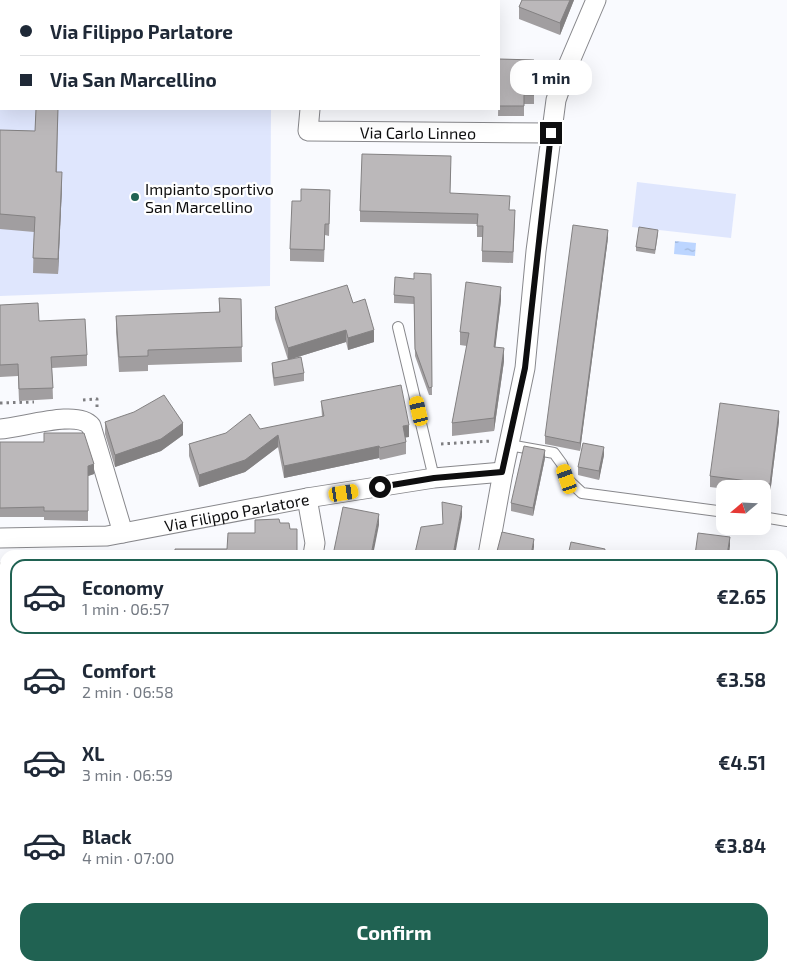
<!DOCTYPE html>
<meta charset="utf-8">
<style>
:root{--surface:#fff;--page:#f2f2f3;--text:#1f2937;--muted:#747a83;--line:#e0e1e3;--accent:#206252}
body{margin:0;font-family:"Exo 2",sans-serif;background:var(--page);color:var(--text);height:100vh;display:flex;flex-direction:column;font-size:19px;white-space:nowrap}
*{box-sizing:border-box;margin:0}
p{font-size:16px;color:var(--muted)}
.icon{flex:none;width:28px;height:28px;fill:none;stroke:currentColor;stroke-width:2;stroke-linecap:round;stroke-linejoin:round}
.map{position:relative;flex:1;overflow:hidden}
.panel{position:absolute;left:0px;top:550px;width:788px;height:421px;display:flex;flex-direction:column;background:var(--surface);border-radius:15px 15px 0 0;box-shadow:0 5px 20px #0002}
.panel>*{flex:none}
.guide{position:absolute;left:0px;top:0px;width:500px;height:110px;box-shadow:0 5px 20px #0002;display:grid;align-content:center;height:110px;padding:0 20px;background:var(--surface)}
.needle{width:32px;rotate:251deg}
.tools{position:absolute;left:716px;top:480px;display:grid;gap:10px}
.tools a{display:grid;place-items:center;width:55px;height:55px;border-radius:10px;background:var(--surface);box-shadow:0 5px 20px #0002;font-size:25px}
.end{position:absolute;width:22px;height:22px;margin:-11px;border:6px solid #0e0e0f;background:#fff;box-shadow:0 0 0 2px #fff}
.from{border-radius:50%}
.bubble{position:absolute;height:35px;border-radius:15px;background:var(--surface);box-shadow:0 5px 20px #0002;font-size:16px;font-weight:700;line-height:35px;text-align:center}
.car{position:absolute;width:15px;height:30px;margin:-15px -8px;border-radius:6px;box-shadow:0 0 4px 1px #0007;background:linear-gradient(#f5c518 24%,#345 0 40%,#f5c518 0 76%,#345 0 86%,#f5c518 0)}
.guide b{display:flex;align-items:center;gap:18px;height:48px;font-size:19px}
.guide b+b{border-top:1px solid var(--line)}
.guide i{width:12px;height:12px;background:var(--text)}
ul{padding:9px 0 0;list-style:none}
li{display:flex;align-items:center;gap:15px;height:75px;margin:0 10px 8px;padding:0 10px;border:2px solid transparent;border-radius:15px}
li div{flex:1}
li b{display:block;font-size:19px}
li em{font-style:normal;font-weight:700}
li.current{border-color:var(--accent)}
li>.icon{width:45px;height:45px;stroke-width:1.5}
.action{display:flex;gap:10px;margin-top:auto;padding:10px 20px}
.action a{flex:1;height:58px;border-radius:15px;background:var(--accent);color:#fff;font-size:20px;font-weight:700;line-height:58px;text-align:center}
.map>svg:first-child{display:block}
.green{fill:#dfe6fd}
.water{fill:url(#water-ripples)}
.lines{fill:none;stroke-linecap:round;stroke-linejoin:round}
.service-casing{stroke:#88888c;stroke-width:12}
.minor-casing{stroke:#88888c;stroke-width:21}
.path{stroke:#7e7e81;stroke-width:3;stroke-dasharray:2.5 4;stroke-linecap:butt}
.service{stroke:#fff;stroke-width:10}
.minor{stroke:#fff;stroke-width:19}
.wall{fill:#a19ea0}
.shaded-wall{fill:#838182}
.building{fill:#bbb8ba;stroke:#838182}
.route{stroke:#0e0e0f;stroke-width:6}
.poi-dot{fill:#206252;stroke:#fff;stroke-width:2}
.labels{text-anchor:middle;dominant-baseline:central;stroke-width:4.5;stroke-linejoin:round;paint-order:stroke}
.street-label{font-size:16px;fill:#0e0e0f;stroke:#fff}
.poi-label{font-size:16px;fill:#0e0e0f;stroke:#fff;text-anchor:start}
</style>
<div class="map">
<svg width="787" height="971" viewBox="0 0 787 971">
<defs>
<pattern id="water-ripples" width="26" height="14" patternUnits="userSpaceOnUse" patternTransform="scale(1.25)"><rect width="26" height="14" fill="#bcd5ff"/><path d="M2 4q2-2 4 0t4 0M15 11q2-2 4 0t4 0" fill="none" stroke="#a0b6d9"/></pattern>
</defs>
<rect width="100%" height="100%" fill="#f9fafe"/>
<g class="green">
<path d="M 0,0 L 302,0 L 1,1 L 1,109 L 271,109 L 270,286 L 0,296 Z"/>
<path d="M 637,182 L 736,194 L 731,238 L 632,227 Z"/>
<path d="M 530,966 L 584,966 L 583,971 L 529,971 Z"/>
</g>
<path class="water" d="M 675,241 L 696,243 L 695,256 L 674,254 Z"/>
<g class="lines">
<defs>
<g id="service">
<path d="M 398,327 L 434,478"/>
<path d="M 509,445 L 554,453 L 562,464 L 567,479 L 582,493 L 725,512"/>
<path d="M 762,517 L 787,521"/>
<path d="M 782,653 L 787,654"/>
</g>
<g id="minor">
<path d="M 317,1 L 318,0"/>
<path id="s1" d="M 310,109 L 308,131 L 551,133"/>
<path d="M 0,429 C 22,428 77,409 91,426 L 123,533"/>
<path d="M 307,498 L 315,543 L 313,555"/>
<path id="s2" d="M 0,538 L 107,536 L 307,498 L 434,478 L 503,472"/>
<path d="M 488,555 L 503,472 L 525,368 L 536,251 L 556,100 L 567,68 L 596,0"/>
<path d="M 0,795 L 5,794"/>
<path d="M 404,971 L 405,966"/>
</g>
</defs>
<use href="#service" class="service-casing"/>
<use href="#minor" class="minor-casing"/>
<g class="path">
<path d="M 83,400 L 97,399 L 97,407"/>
<path d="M 0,403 L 34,402"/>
<path d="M 441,444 L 492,441"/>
</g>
<use href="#service" class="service"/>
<use href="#minor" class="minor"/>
</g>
<g class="wall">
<path d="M 0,0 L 26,0 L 26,1 L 1,1 L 1,63 L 0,63 Z"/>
<path d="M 522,0 L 574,0 L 560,35 L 519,19 L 519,7 Z"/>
<path d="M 499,59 L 534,60 L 534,104 L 524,104 L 524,116 L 498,116 Z"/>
<path d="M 36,109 L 58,109 L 57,172 L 62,187 L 58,274 L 33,273 L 34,232 L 0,229 L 0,130 L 35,131 Z"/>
<path d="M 390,109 L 432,109 L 432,110 Z"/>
<path d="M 451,167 L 450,193 L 509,210 L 515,221 L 513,263 L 482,262 L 482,237 L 477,237 L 477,224 L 360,222 L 360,211 Z"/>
<path d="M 330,202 L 329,236 L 325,235 L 324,262 L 290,261 L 290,249 Z"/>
<path d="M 658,234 L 655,254 L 636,251 L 636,247 Z"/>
<path d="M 608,238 L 580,451 L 545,444 L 545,436 Z"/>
<path d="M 431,274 L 432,395 L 429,395 L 415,356 L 414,304 L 394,303 L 394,295 L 414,279 Z"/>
<path d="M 219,298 L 241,299 L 242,362 L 148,365 L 148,371 L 119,372 L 116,332 L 116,316 L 219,312 Z"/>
<path d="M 501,300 L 495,347 L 504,361 L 494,431 L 452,436 L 452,423 L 467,346 L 460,345 L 460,332 Z"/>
<path d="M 353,303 L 374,342 L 348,350 L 346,342 L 288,360 L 304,373 L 304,381 L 274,386 L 272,371 L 272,363 L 288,360 L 275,319 L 275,307 Z"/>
<path d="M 0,305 L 39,321 L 87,355 L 87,366 L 52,368 L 53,399 L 19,401 L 18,376 L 0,377 Z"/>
<path d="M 321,401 L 409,437 L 405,437 L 406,442 L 406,454 L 380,460 L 379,458 L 284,478 L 278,447 L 245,472 L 199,487 L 189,456 L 189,444 L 322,417 Z"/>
<path d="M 779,421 L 770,494 L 762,493 L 762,489 L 726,489 L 710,487 L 710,476 Z"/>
<path d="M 105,422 L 183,435 L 161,451 L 115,467 L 105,434 Z"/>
<path d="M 0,442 L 94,474 L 88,476 L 88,521 L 44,520 L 44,517 L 0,517 Z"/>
<path d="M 604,455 L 599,480 L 578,475 L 578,467 Z"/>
<path d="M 545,458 L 533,516 L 511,511 L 511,503 Z"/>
<path d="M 0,563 L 5,563 L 5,603 L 0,604 Z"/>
<path d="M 364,966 L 393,966 L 392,971 L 364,971 Z"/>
</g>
<g class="shaded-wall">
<path d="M 570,0 L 574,0 L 560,35 L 560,23 Z"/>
<path d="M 62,172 L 62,187 L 58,274 L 58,259 Z"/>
<path d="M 608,230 L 608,238 L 580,451 L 580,443 Z"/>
<path d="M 501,287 L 501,300 L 494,360 L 494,347 Z"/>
<path d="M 346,330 L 346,342 L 288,360 L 288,348 Z"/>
<path d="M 374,330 L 374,342 L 348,350 L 348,338 Z"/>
<path d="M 504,348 L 504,361 L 494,431 L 494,418 Z"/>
<path d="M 779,411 L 779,421 L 770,494 L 770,484 Z"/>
<path d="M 183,423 L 183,435 L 161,451 L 115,467 L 115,455 Z"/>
<path d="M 409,425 L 409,437 L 403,438 L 403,426 Z"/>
<path d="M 278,435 L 278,447 L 245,472 L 199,487 L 199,475 Z"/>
<path d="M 379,446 L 379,458 L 284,478 L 284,466 Z"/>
<path d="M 604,447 L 604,455 L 599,480 L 599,471 Z"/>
<path d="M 545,450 L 545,458 L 533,516 L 533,508 Z"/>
<path d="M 94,464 L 94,474 L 88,476 L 88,521 L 88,466 Z"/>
<path d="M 462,506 L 462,517 L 455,555 L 453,555 Z"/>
<path d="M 379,514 L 379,525 L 373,555 L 371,555 Z"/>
<path d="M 730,537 L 730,546 L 729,555 L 727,555 Z"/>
<path d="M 534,539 L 534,547 L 533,555 L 531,555 Z"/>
<path d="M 5,750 L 5,759 L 0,760 L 0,751 Z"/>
<path d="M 5,888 L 5,900 L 0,902 L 0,890 Z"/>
<path d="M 257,966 L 262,966 L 260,971 L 255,971 Z"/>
</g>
<g class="building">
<path d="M 0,0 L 25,0 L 25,1 L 1,1 L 1,48 L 0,48 Z"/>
<rect x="343" y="0" width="43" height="1"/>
<path d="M 522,0 L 570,0 L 560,23 L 519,7 Z"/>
<path d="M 499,59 L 534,60 L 534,95 L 524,95 L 524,106 L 499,106 Z"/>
<path d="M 36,109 L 58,109 L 56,172 L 62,172 L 58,259 L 33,258 L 35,217 L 0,214 L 0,130 L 35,131 Z"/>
<path d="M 362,154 L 451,156 L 450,193 L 510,196 L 509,210 L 515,210 L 513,252 L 482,251 L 483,226 L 477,226 L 478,214 L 360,211 Z"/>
<path d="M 301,189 L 330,190 L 329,224 L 325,224 L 324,250 L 290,249 L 292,201 L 301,201 Z"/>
<path d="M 573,225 L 608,230 L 580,443 L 545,436 Z"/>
<path d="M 639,227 L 658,230 L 655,250 L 636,247 Z"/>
<path d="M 414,273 L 431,274 L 432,387 L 429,388 L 415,349 L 414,297 L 394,295 L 395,277 L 414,279 Z"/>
<path d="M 466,282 L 501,287 L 494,347 L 504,348 L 494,418 L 452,423 L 469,333 L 460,332 Z"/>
<path d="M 347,285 L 353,303 L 365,299 L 374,330 L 348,338 L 346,330 L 288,348 L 275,307 Z"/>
<path d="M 219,298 L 241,299 L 242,347 L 148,350 L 148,356 L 119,357 L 116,316 L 220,312 Z"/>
<path d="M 38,303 L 39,321 L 85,319 L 87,355 L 51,357 L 53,388 L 19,389 L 18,364 L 0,365 L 0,305 Z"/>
<path d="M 301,357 L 304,373 L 274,378 L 272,363 Z"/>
<path d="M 401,385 L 409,425 L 403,426 L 406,442 L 380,448 L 379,446 L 284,466 L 278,435 L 245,460 L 199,475 L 189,444 L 226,433 L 250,414 L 260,429 L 324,416 L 321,401 Z"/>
<path d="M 164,395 L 183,423 L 161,439 L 115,455 L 105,422 L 134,412 Z"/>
<path d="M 720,403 L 779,411 L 770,484 L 710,476 Z"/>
<path d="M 44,433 L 84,433 L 94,464 L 88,466 L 88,511 L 44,511 L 44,507 L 0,508 L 0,442 L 44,442 Z"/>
<path d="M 583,443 L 604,447 L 599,471 L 578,467 Z"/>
<path d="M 524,446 L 545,450 L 533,508 L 511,503 Z"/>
<path d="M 442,502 L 462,506 L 453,555 L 421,555 L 421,554 L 415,553 L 421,527 L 443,524 Z"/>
<path d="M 343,507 L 379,514 L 371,555 L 333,555 Z"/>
<path d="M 279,519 L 280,523 L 289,523 L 290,529 L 297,529 L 297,554 L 277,555 L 175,555 L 175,549 L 227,549 L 228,533 L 255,533 L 255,520 Z"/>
<path d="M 502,532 L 534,539 L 531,555 L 496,555 Z"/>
<path d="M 698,533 L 730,537 L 727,555 L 695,555 Z"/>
<path d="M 571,542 L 605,549 L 604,555 L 568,555 Z"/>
<rect x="0" y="563" width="5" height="31"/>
<path d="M 5,718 L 5,750 L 0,751 L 0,720 Z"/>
<path d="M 0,847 L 5,866 L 5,888 L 0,890 Z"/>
<path d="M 235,966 L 257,966 L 255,971 L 233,971 Z"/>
<path d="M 372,966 L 391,966 L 390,971 L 371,971 Z"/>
</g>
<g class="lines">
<path class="route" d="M 380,487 L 434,478 L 502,472 L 525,368 L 551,133"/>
</g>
<circle class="poi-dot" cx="135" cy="197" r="5"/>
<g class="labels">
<g class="street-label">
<text stroke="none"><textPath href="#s1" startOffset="132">Via Carlo Linneo</textPath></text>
<text stroke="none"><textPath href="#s2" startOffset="239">Via Filippo Parlatore</textPath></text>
</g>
<g class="poi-label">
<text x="145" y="188">Impianto sportivo<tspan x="145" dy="18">San Marcellino</tspan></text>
</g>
</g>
</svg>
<div class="tools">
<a><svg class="needle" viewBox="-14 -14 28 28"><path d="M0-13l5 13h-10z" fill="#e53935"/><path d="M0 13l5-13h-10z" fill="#747a83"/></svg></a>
</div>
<i class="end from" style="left:380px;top:487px"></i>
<i class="end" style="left:551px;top:133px"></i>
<div class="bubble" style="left:510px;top:60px;width:82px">1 min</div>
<i class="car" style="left:419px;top:411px;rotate:347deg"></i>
<i class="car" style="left:567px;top:479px;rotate:341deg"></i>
<i class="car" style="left:344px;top:493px;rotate:81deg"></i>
<div class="guide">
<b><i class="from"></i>Via Filippo Parlatore</b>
<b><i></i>Via San Marcellino</b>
</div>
<section class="panel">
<ul>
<li class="current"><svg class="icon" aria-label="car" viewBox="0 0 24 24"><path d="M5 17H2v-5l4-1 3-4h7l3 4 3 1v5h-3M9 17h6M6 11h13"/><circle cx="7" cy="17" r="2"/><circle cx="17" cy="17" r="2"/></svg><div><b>Economy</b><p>1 min · 06:57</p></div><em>€2.65</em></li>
<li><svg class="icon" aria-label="car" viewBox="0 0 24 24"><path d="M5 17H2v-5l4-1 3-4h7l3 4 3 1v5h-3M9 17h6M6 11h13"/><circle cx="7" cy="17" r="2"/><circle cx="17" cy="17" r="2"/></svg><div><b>Comfort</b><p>2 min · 06:58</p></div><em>€3.58</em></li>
<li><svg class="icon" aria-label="car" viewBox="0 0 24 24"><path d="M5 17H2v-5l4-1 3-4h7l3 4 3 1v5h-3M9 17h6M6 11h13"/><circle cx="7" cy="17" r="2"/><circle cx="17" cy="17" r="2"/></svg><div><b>XL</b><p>3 min · 06:59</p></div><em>€4.51</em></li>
<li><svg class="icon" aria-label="car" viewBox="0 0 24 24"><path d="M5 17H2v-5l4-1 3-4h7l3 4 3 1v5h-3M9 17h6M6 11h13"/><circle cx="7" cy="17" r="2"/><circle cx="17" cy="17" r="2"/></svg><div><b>Black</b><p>4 min · 07:00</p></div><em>€3.84</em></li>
</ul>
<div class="action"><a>Confirm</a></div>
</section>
</div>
